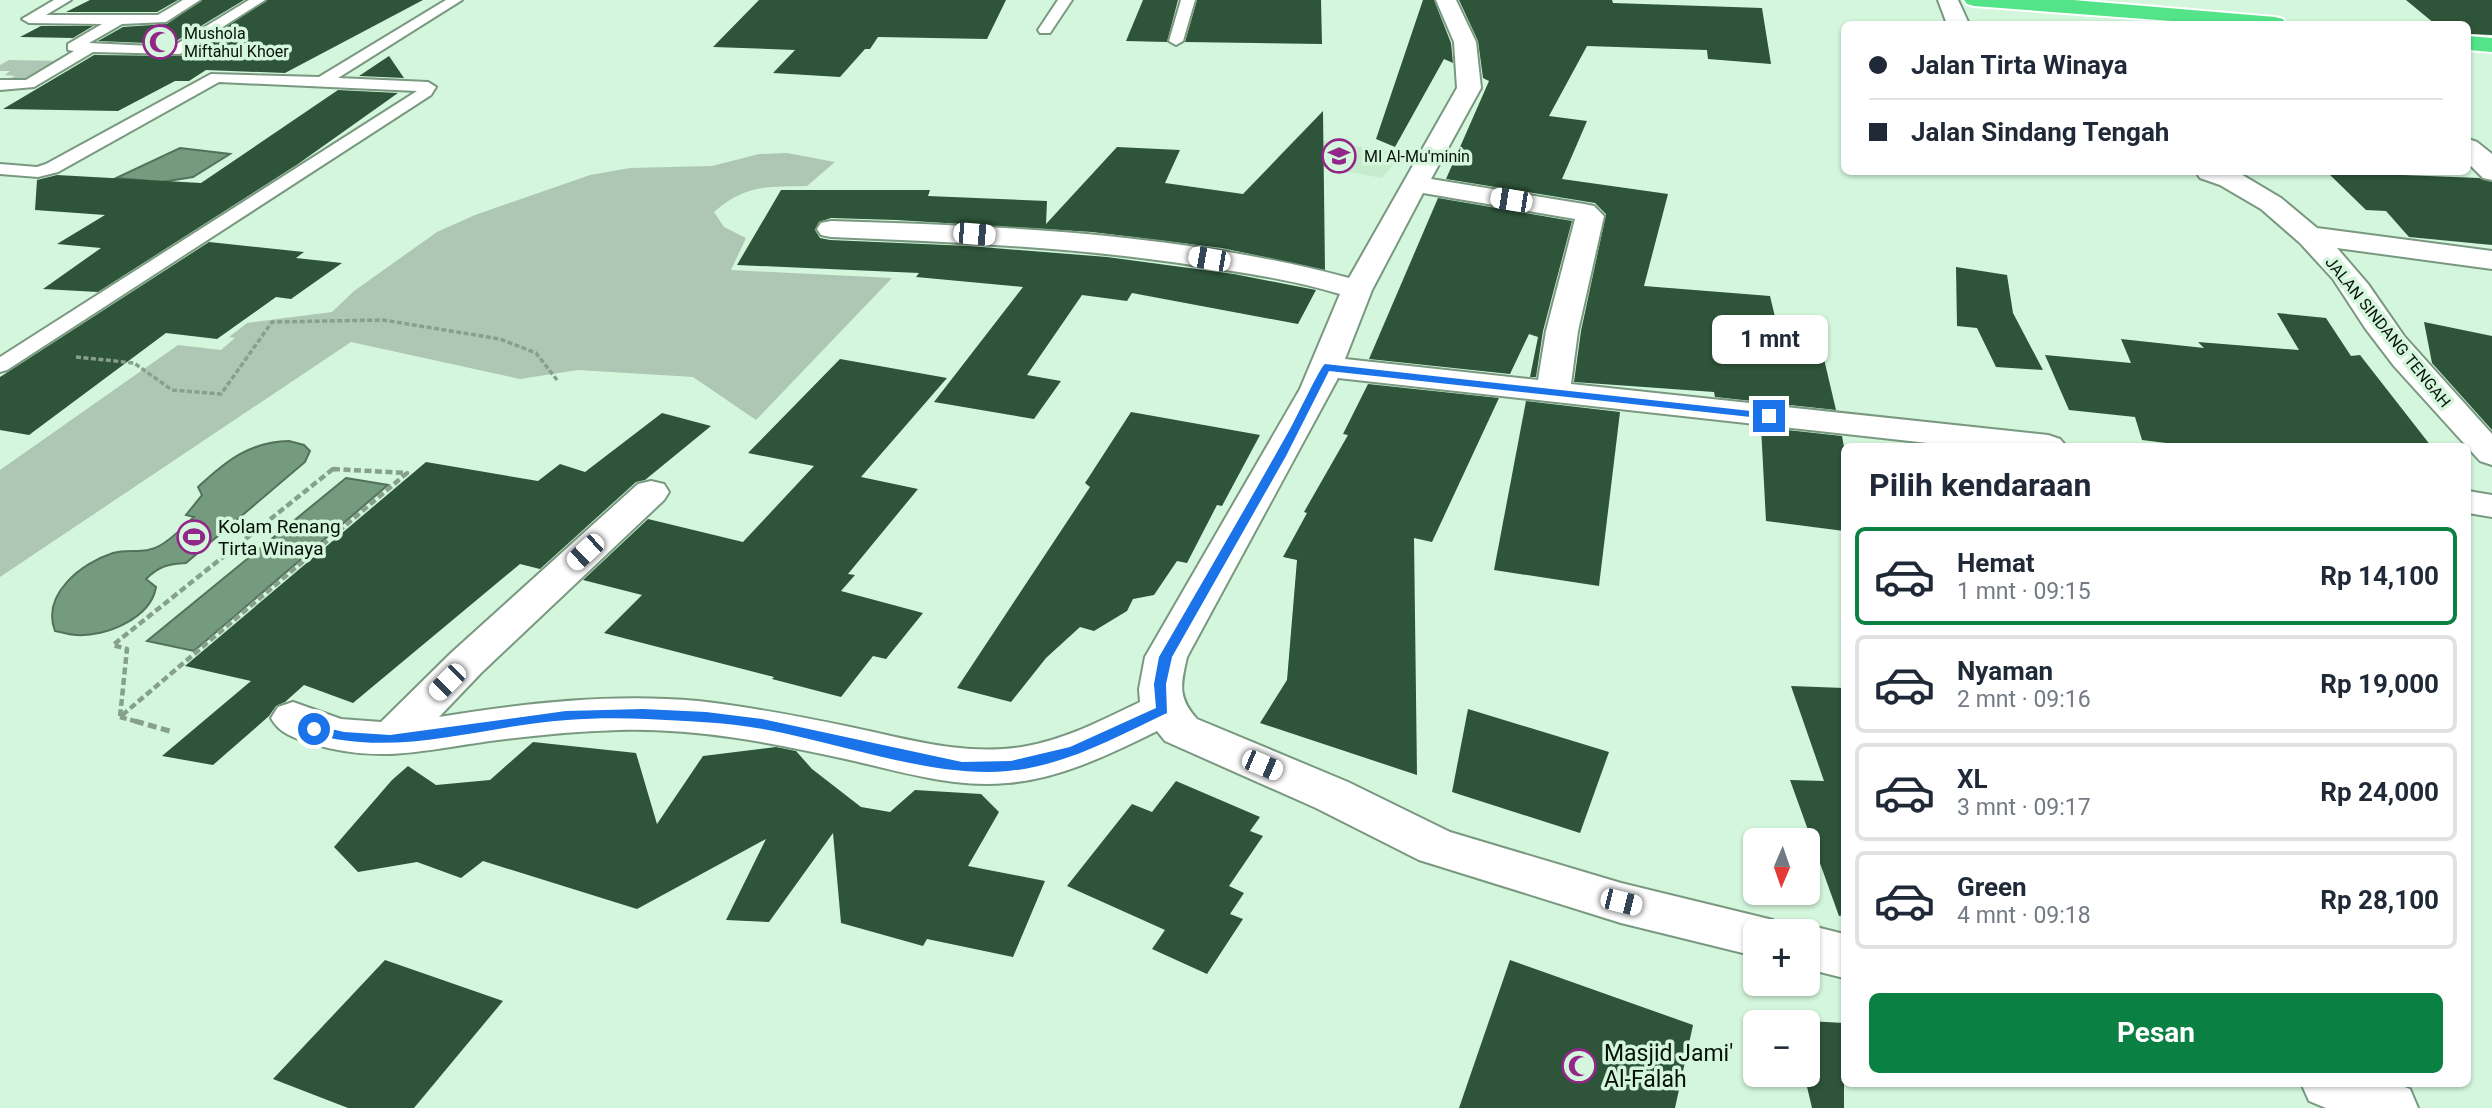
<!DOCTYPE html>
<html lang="id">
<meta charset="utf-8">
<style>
:root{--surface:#fff;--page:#f6f6f7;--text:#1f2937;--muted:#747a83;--line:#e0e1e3;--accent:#0b8043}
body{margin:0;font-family:Roboto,sans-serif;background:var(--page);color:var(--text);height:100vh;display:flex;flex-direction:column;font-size:26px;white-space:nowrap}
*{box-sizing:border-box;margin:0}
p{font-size:23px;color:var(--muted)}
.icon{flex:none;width:38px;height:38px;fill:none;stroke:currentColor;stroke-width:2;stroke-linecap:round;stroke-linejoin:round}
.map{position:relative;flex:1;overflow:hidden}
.panel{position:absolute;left:1841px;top:443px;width:630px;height:644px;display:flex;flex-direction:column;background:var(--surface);border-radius:10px;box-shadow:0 2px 5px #0004}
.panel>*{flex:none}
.hud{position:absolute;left:1841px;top:21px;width:630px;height:154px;border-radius:10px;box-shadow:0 2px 5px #0004;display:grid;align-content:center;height:154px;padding:0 28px;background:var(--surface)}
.needle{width:46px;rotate:182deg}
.buttons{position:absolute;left:1743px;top:828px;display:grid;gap:14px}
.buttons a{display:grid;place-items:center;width:77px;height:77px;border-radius:10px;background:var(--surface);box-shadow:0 2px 5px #0004;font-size:35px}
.end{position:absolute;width:32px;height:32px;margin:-16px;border:9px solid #1a73e8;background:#fff;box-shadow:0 0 0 4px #fff}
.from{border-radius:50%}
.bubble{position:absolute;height:49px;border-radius:10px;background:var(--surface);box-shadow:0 2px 5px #0004;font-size:23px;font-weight:700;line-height:49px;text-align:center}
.car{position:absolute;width:21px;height:42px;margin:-21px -10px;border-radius:9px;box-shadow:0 0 5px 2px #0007;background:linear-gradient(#fff 24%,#345 0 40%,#fff 0 76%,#345 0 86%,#fff 0)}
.hud b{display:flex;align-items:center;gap:24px;height:66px;font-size:26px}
.hud b+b{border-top:2px solid var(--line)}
.hud i{width:18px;height:18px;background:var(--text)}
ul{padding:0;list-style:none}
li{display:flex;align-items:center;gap:21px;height:98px;margin:0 14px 10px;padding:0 14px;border:4px solid var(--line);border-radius:10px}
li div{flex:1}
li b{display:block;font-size:26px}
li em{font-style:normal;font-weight:700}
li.selected{border-color:var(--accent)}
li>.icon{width:63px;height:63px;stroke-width:1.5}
h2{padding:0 28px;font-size:32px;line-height:84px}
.cta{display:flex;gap:14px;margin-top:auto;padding:14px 28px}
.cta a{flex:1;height:80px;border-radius:10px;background:var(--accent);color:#fff;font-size:28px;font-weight:700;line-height:80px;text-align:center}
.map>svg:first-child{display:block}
.built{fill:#c4eccd}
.green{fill:#aec7b4}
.water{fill:#749b7e;stroke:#53725b;stroke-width:2}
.building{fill:#2e5439}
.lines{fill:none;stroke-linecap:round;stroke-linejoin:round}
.lane-casing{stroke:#799880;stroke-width:4}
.street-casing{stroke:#799880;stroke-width:4}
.highway-casing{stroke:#fff;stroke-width:4}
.path-far2{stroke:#86a08c;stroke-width:3.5;stroke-dasharray:5 2.5;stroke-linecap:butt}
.path-far1{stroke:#86a08c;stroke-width:4.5;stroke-dasharray:7 3.5;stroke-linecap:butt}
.path{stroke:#86a08c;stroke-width:5;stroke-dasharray:9 4.5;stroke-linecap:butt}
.lane{fill:#fff;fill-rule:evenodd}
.street{fill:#fff;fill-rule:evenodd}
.highway{fill:#53e388;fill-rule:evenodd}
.route{fill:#1a73e8}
.labels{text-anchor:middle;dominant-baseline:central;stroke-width:7;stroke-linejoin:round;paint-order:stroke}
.far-poi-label{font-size:16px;fill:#061109;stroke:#d4f6dc;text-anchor:start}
.far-street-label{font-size:16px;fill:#061109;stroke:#d4f6dc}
.poi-label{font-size:19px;fill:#061109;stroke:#d4f6dc;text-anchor:start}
.near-poi-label{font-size:23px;fill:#061109;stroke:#d4f6dc;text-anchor:start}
</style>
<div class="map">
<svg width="2492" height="1108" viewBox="0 0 2492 1108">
<rect width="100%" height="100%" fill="#d4f6dc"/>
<g class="built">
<path d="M 121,20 L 222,22 L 176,50 L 76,47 Z"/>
<path d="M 1298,136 L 1402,154 L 1382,178 L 1276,158 Z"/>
</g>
<g class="green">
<path d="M 9,60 L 65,61 L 27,82 L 0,84 L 15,76 L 5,75 L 10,71 L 0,71 L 0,65 Z"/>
<path d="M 787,153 L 835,162 L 807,186 C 767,187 746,184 714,212 L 724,227 L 746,238 L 731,270 L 892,278 L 756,420 L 693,377 L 578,370 L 520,379 L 351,342 L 0,577 L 0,470 L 178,345 L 221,350 L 235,338 L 229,337 L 247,323 L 332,312 L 354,291 L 437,232 L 475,215 L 590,175 L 630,168 L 712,166 L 759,154 Z"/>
</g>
<g class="water">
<path d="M 180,148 L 230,154 L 193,177 L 162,182 L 116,178 Z"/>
<path d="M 289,441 L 304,445 L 310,451 L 305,462 L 186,563 C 168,564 159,566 146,579 L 156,587 C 151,618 106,637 76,635 C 69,635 62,632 55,631 C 41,594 82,563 113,553 C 129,548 145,555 161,545 C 173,538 184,526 194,517 L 186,515 L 202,495 L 198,487 C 226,461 249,442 289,441 Z"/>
<path d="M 346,478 L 388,485 L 194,651 L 147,641 Z"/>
</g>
<g class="building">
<path d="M 90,0 L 178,0 L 157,12 L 66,12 Z"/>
<path d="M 202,0 L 244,0 L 171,44 L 98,41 L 123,27 L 167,24 Z"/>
<path d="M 267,0 L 423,0 L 285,73 L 206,70 L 189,81 L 175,81 L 118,111 L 3,109 L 94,55 L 181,56 Z"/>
<path d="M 759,0 L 1006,0 L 987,39 L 878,37 L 870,49 L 865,49 L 840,77 L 773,73 L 795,50 L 713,47 Z"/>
<path d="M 1143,0 L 1178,0 L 1167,42 L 1126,41 Z"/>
<path d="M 1197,0 L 1321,0 L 1322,44 L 1185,42 Z"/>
<path d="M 1423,0 L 1434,0 L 1451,43 L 1453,63 L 1444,59 L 1395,147 L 1376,139 Z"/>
<path d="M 1459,0 L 1612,0 L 1613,3 L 1762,8 L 1771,64 L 1708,59 L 1707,50 L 1587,46 L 1549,116 L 1587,121 L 1562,179 L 1668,194 L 1644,286 L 1770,296 L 1776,321 L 1816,325 L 1836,410 L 1715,397 L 1714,392 L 1574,382 L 1581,331 L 1606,214 L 1595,203 L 1446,179 L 1489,81 L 1483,78 L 1478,41 Z"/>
<path d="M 2406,0 L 2492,0 L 2492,35 L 2468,34 L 2468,24 L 2435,24 Z"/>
<path d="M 41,26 L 93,26 L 73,38 L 20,37 Z"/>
<path d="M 389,56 L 404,78 L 359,76 Z"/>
<path d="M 338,90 L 398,93 L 298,164 L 98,292 L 43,289 L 101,248 L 57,244 L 105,215 L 35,210 L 37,180 L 57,175 L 201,183 Z"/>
<path d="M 1323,111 L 1325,270 L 1222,248 L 1092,232 L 896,220 L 831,218 L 819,222 L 815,230 L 820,238 L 830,240 L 969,246 L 1107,257 L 1234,274 L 1316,290 L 1298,324 L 1132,293 L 1127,301 L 1082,295 L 1027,375 L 1061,381 L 1034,419 L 934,402 L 1023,287 L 916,277 L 919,273 L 737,265 L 781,190 L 930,190 L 928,196 L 1047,201 L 1046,224 L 1117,147 L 1180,150 L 1165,183 L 1243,194 Z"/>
<path d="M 2327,172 L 2479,178 L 2492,182 L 2492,245 L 2409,237 L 2386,211 L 2366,210 Z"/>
<path d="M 1438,198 L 1572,221 L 1543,331 L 1536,377 L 1530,377 L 1538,337 L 1529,334 L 1510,374 L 1369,359 Z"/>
<path d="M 209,242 L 304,252 L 296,258 L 342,263 L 291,299 L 276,297 L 217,339 L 166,333 L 29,435 L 0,430 L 0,377 Z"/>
<path d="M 1956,267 L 2007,275 L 2013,313 L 2043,370 L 1996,367 L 1977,328 L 1957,326 Z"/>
<path d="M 2277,313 L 2326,318 L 2351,356 L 2360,355 L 2431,446 L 2190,446 L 2142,440 L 2135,417 L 2069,410 L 2045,355 L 2131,363 L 2121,339 L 2204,348 L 2198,342 L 2299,350 Z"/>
<path d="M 2424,322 L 2492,336 L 2492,430 L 2432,363 Z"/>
<path d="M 840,359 L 947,378 L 861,477 L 918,489 L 848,574 L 855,575 L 841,591 L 923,613 L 886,659 L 873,656 L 841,697 L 772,679 L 774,677 L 604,633 L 642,595 L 583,580 L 648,519 L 743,542 L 814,466 L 748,453 Z"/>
<path d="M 1368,384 L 1499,398 L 1432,542 L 1414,538 L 1417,775 L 1260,723 L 1287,680 L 1297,560 L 1283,557 L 1307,513 L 1304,512 L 1348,435 L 1343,434 Z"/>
<path d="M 1526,401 L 1620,412 L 1599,586 L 1494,570 Z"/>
<path d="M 1131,412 L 1260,435 L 1222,506 L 1217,505 L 1187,563 L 1177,561 L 1154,595 L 1133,599 L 1127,611 L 1094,631 L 1080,627 L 1046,658 L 1011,702 L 957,688 L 1090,487 L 1085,483 Z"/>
<path d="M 662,413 L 711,426 L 645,480 L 636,482 L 540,569 L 520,564 L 353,703 L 304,685 L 285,702 L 276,706 L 269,716 L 213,765 L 162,756 L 251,681 L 185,666 L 426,462 L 538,481 L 560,464 L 585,472 Z"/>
<path d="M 1761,427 L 1842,436 L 1844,447 L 1844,531 L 1766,521 Z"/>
<path d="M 1791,686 L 1844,688 L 1844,915 L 1839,916 L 1790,780 L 1824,781 Z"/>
<path d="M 1468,709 L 1609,752 L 1580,833 L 1452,792 Z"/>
<path d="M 533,742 L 636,753 L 657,824 L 703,756 L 776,747 L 796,751 L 812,769 L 861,807 L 890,812 L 915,790 L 981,794 L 999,812 L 968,866 L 1045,881 L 1013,957 L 927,939 L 923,946 L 841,923 L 833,833 L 769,922 L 726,920 L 766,839 L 637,909 L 483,861 L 461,878 L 417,862 L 358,872 L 334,847 L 392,780 L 408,766 L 436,785 L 490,780 Z"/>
<path d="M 1176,781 L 1260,817 L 1250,831 L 1263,836 L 1229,886 L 1244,893 L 1230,914 L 1243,919 L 1207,974 L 1152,949 L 1165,930 L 1067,886 L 1132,804 L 1152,812 Z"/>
<path d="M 385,960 L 503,1001 L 414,1108 L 348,1108 L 273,1079 Z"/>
<path d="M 1510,960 L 1693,1025 L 1675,1108 L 1459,1108 Z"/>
<path d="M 1790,1020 L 1844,1023 L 1844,1108 L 1812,1108 L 1804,1074 L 1808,1074 L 1808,1022 Z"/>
</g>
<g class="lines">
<defs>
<g id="lane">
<path d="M 54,0 L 71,0 L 46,15 L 158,15 L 183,0 L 200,0 L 166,22 L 122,24 L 89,43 L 172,47 L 249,0 L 265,0 L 180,54 L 93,52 L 34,87 L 0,90 L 0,80 L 26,80 L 74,51 L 68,50 L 68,44 L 102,24 L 29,23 L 22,19 Z"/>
<path d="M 446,0 L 462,0 L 338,78 L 428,82 L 436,87 L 431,95 L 7,370 L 0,372 L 0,357 L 417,91 L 219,82 L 58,172 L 38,177 L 0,174 L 0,164 L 37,167 L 46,164 L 211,74 L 319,77 Z"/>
<path d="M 1058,0 L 1072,0 L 1050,33 L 1040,33 L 1038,30 Z"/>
<path d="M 1181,0 L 1195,0 L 1183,41 L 1176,45 L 1169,41 Z"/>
</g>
<g id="street">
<path d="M 1436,0 L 1456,0 L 1476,42 L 1481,88 L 1431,179 L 1584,204 L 1594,206 L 1604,216 L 1578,331 L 1571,384 L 2048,435 L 2060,439 L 2066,446 L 1955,446 L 1338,378 L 1187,657 C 1181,684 1177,697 1197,719 L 1348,782 L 1450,832 L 1621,883 L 1773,920 L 1778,931 L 1755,931 L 1755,956 L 1621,923 L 1419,860 L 1316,808 L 1165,741 L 1157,731 C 1110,754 1060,779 1007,783 C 954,788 902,772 850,760 C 774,743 697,728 619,730 C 578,731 538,735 498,740 C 426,749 381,765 310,743 C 294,738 279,733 271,718 L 278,707 L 293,702 L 341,719 L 381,722 L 451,653 L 638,484 L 651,481 L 664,484 L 669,492 L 664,500 L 481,673 L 439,717 C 525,703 612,693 698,701 C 751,707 803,717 855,728 C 911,740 969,757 1027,746 C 1067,739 1104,719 1140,702 L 1139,689 L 1145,657 L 1300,389 L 1340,294 C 1294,280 1246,273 1199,266 C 1077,247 954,242 831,237 L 821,235 L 817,229 L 821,223 L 831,221 C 1004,226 1181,233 1349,278 L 1457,88 L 1454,42 ZM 1423,193 L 1575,219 L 1546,331 L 1538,380 L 1345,359 L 1372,290 Z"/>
<path d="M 1938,0 L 1958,0 L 1969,24 L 1947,24 Z"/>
<path d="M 2468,139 L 2477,142 L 2492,154 L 2492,180 L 2483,178 L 2468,163 Z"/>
<path d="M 2196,172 L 2239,173 L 2281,198 L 2317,228 L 2492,251 L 2492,269 L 2337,248 L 2368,284 L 2404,336 L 2492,434 L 2492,465 L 2480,461 L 2394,366 L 2365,328 L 2333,279 L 2300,243 L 2261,209 L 2220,185 L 2200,178 Z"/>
<path d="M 2468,491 L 2492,495 L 2492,517 L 2468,513 Z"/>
<path d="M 1808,925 L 1844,934 L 1844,978 L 1808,969 L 1808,931 L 1792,931 Z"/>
<path d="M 2301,1083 L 2394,1083 L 2410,1089 L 2418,1108 L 2326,1108 L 2309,1101 Z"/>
</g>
<g id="highway">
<path d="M 1964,0 L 2073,0 L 2275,17 L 2283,19 L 2286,24 L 2211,24 L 1974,6 L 1967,4 Z"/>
<path d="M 2468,36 L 2492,38 L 2492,52 L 2468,50 Z"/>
</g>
</defs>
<use href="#lane" class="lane-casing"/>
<use href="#street" class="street-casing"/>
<use href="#highway" class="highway-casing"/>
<path class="path-far2" d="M 76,357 L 134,363 L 172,390 L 221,394 L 272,322 L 383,320 L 500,339 L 536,353 L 557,380"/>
<g class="path-far1">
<path d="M 333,469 L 407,473 L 120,717 L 127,649 L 113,645 Z"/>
<path d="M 120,717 L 142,723"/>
</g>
<path class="path" d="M 135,721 L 173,732"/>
<use href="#lane" class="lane"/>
<use href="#street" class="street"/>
<use href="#highway" class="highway"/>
</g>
<path class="route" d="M 1325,364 L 1769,413 L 1774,416 L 1769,419 L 1329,371 L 1286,456 L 1172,657 L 1166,684 L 1167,713 C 1116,737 1065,766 1008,771 C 932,778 840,743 763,729 C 725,722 685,721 647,719 C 621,718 593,718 567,720 C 480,726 396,759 310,733 L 308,729 L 314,725 L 344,732 L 390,735 L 566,711 L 643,709 L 706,712 L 762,719 L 962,762 L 1011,761 L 1070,747 L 1156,708 L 1154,684 L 1159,657 C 1203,581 1247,506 1290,429 C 1296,419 1320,367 1325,364 Z"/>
<defs>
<symbol id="mosque-ring" viewBox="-11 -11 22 22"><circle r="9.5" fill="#d4f6dc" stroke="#932789" stroke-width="1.5"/><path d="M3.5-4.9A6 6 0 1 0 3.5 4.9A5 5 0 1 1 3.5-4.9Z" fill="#932789"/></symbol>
<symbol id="school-ring" viewBox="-11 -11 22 22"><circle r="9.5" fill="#d4f6dc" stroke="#932789" stroke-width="1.5"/><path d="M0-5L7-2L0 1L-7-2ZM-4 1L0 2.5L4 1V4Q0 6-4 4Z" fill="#932789"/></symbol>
<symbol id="stadium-ring" viewBox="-11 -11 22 22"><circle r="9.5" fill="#d4f6dc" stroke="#932789" stroke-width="1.5"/><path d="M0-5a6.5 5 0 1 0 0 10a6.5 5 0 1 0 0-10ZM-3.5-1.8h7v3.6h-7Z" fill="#932789"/></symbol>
</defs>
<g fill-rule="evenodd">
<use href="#mosque-ring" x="141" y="23" width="38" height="38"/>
<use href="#school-ring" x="1320" y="137" width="38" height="38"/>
<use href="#stadium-ring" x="175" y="518" width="38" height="38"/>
<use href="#mosque-ring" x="1560" y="1047" width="38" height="38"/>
</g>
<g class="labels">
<g class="far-poi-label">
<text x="184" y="33">Mushola<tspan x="184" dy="18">Miftahul Khoer</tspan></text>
<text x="1364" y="156">MI Al-Mu'minin</text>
</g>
<g class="far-street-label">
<text transform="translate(2388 332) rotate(51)">JALAN SINDANG TENGAH</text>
</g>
<g class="poi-label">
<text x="218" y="526">Kolam Renang<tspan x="218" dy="22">Tirta Winaya</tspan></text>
</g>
<g class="near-poi-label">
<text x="1604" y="1053">Masjid Jami'<tspan x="1604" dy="26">Al-Falah</tspan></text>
</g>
</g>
</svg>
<div class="buttons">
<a><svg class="needle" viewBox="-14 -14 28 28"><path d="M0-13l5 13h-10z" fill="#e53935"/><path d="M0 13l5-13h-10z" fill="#747a83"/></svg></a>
<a>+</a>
<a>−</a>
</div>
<i class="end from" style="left:314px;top:729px"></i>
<i class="end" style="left:1769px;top:416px"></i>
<div class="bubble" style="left:1712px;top:315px;width:116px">1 mnt</div>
<i class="car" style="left:1511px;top:200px;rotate:279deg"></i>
<i class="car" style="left:974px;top:234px;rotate:95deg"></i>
<i class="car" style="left:1209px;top:259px;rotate:280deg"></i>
<i class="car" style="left:585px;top:552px;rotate:227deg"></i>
<i class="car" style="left:447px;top:682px;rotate:225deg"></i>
<i class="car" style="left:1262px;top:765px;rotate:113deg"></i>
<i class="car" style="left:1621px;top:902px;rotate:104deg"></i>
<div class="hud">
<b><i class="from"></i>Jalan Tirta Winaya</b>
<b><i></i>Jalan Sindang Tengah</b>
</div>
<section class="panel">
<h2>Pilih kendaraan</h2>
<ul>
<li class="selected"><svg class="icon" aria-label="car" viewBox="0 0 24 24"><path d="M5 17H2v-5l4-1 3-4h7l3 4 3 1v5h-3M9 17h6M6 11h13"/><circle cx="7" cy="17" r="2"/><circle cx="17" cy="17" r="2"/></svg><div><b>Hemat</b><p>1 mnt · 09:15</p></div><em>Rp 14,100</em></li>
<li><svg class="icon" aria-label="car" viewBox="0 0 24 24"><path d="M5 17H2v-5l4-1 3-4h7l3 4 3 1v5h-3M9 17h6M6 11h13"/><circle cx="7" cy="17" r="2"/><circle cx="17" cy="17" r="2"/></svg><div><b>Nyaman</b><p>2 mnt · 09:16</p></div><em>Rp 19,000</em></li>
<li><svg class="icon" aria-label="car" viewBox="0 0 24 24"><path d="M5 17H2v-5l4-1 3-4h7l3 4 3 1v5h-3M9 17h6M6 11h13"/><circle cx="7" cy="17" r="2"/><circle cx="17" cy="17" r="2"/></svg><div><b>XL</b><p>3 mnt · 09:17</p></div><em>Rp 24,000</em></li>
<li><svg class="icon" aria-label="car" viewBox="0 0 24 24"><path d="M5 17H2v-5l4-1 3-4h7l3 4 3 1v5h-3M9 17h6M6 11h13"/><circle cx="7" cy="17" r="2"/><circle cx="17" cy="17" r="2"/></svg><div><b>Green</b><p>4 mnt · 09:18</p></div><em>Rp 28,100</em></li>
</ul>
<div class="cta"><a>Pesan</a></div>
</section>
</div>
